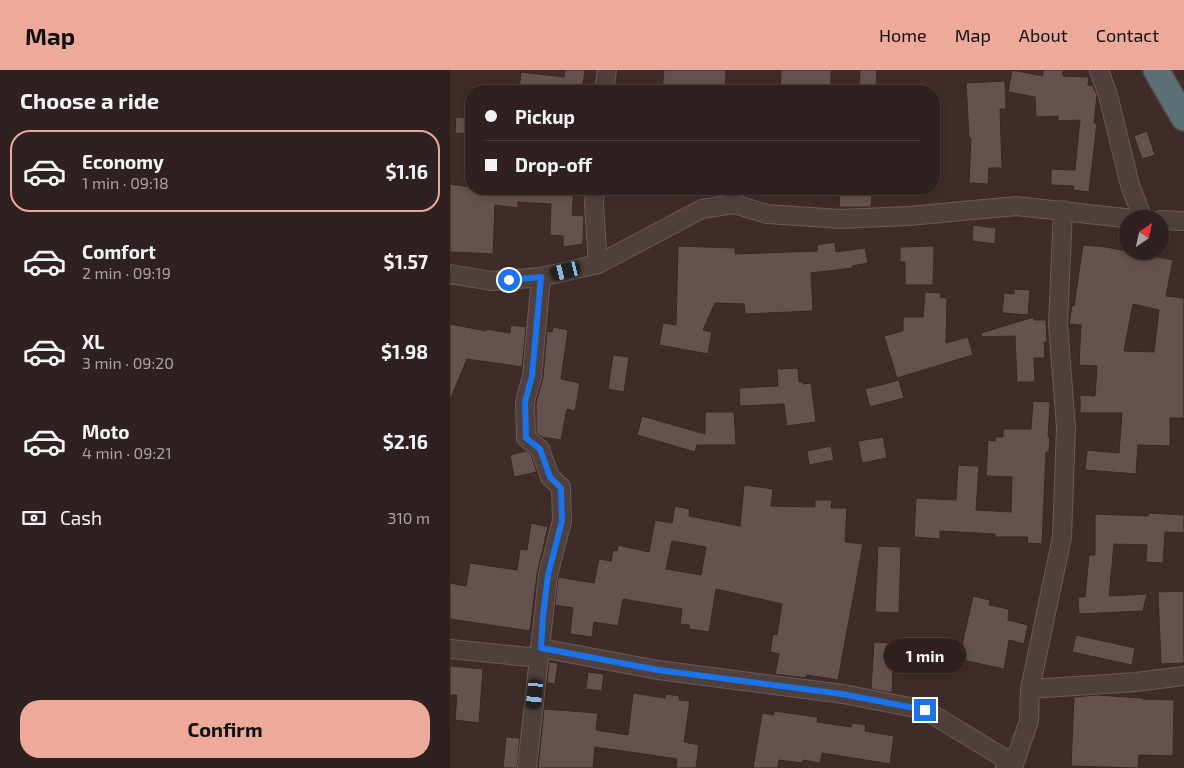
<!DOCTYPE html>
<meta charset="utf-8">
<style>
:root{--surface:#2f211f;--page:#372928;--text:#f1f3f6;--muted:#a7a3a4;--line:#4a3e3d;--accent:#edaa9b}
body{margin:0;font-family:"Exo 2",sans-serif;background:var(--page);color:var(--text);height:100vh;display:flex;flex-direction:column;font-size:19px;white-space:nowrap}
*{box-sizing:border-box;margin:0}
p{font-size:16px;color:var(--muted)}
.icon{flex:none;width:28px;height:28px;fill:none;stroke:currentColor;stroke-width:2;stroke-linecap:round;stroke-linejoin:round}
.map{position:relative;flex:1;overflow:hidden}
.panel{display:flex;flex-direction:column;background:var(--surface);width:450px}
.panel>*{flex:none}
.hud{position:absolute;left:15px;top:15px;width:475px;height:110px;border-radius:20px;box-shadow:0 2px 8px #0003,0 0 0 1px var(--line);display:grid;align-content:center;height:110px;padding:0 20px;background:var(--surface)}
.needle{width:32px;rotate:34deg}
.buttons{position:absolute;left:669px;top:140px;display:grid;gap:10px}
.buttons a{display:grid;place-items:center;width:50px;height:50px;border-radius:50%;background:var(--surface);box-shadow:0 2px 8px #0003,0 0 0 1px var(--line);font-size:25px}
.end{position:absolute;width:22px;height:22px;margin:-11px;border:6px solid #1a73e8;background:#fff;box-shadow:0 0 0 2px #fff}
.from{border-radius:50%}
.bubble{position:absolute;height:35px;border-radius:18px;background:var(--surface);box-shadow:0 2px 8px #0003,0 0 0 1px var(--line);font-size:16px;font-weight:700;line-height:35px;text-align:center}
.car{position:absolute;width:15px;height:30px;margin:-15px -8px;border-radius:6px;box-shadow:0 0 4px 1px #0007;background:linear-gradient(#222 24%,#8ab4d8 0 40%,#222 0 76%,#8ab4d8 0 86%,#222 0)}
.hud b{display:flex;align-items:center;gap:18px;height:48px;font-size:19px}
.hud b+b{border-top:1px solid var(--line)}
.hud i{width:12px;height:12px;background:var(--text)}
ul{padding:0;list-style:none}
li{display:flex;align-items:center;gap:15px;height:82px;margin:0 10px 8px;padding:0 10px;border:2px solid transparent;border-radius:20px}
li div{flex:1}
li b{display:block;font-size:19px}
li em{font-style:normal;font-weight:700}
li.selected{border-color:var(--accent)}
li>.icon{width:45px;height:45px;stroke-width:1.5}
h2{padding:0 20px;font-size:22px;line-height:60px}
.pay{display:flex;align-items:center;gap:12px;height:55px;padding:0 20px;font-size:19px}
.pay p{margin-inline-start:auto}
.action{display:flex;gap:10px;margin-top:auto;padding:10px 20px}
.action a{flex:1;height:58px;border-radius:20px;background:var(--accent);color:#111;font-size:20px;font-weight:700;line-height:58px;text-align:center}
header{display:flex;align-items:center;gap:30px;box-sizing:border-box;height:70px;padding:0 25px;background:var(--accent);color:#111}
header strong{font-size:24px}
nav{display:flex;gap:28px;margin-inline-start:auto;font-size:18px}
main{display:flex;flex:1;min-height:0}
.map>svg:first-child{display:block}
.building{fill:#65524e;stroke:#362724;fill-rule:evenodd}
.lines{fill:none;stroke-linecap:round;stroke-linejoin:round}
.minor-casing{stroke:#695b58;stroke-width:20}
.highway-casing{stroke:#564845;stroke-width:28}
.minor{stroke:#4f403d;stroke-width:18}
.highway{stroke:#5b7074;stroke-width:25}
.route{stroke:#1a73e8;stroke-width:6}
</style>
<header>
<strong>Map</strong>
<nav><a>Home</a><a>Map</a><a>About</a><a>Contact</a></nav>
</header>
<main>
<section class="panel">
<h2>Choose a ride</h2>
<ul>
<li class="selected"><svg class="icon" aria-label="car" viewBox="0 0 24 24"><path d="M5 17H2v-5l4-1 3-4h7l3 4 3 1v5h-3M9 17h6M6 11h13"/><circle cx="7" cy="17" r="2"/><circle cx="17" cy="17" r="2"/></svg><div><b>Economy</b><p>1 min · 09:18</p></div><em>$1.16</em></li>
<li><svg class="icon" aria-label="car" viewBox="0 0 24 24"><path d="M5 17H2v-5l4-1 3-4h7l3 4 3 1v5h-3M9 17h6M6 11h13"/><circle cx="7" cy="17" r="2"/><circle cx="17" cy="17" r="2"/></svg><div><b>Comfort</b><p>2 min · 09:19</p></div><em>$1.57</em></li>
<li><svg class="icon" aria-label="car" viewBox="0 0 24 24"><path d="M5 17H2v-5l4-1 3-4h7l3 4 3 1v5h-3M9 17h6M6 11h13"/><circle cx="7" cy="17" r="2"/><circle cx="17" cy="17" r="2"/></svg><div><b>XL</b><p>3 min · 09:20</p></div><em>$1.98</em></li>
<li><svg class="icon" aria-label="car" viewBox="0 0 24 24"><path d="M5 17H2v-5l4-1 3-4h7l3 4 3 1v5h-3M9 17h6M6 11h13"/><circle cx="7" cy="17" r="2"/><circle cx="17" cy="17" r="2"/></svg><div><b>Moto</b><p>4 min · 09:21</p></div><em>$2.16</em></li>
</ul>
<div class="pay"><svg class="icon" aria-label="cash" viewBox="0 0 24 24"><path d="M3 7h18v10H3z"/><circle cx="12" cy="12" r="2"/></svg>Cash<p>310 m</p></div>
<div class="action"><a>Confirm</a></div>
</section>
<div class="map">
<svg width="734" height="698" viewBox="0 0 734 698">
<rect width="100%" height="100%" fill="#3f2c29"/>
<g class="building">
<path d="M 115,0 L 135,0 L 132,21 L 69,21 L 71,2 L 114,7 Z"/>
<path d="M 214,0 L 276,0 L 275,21 L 212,21 Z"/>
<path d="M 331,0 L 381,0 L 381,21 L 330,21 Z"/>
<path d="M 410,0 L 427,0 L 426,21 L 409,21 Z"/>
<path d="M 562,0 L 593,6 L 593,0 L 613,0 L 613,6 L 639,7 L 638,15 L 643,16 L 647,25 L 644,53 L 647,53 L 639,122 L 623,120 L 624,116 L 601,115 L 601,99 L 625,100 L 630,50 L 608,51 L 608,46 L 586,47 L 585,27 L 558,22 Z"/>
<path d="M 555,11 L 556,39 L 550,39 L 552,98 L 539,98 L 538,114 L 519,113 L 521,68 L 519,68 L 516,13 Z"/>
<path d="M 6,47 L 21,48 L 21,64 L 5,63 Z"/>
<path d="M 697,61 L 705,85 L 692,89 L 684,66 Z"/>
<path d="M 0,114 L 21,117 L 21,119 L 124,119 L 122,145 L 134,146 L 133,174 L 113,177 L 113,166 L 100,165 L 101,134 L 68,132 L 68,138 L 45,135 L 43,184 L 0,182 Z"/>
<path d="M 405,119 L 422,119 L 421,137 L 389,137 L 390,121 L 405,122 Z"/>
<path d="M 523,155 L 546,158 L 545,174 L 522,171 Z"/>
<path d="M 385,172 L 386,182 L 415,178 L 418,193 L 402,196 L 403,198 L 361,203 L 363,241 L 295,244 L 294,234 L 265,233 L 253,260 L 262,262 L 258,284 L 209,275 L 213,253 L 226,255 L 228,176 L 285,178 L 285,184 L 367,181 L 367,175 Z"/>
<path d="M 633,175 L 656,177 L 723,190 L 716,226 L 734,228 L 734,348 L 720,348 L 720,376 L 688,375 L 686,404 L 635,400 L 637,380 L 669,383 L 672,343 L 630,343 L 630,325 L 645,326 L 647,296 L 629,295 L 631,255 L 619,254 L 622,235 L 624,236 ZM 683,234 L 709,240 L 704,282 L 674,281 Z"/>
<path d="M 484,176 L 483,215 L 455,215 L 455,192 L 450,192 L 450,177 Z"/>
<path d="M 564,219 L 580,220 L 578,245 L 552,243 L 554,223 L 564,224 Z"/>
<path d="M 475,222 L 491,223 L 490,227 L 497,228 L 496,273 L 518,267 L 523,285 L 447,308 L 434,266 L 453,261 L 453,247 L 473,247 Z"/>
<path d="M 584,247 L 584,250 L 596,250 L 597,272 L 594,272 L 595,288 L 584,288 L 585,312 L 567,312 L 565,266 L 532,267 L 531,263 Z"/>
<path d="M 0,254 L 36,261 L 36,259 L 60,263 L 61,255 L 76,257 L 72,297 L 17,289 L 0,330 Z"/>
<path d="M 103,257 L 118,260 L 111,309 L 130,313 L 125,341 L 117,339 L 111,370 L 92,367 L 86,363 L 86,333 L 93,307 L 97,261 L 102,262 Z"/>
<path d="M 163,285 L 179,287 L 174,322 L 158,319 Z"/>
<path d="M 348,298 L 349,312 L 353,312 L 353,314 L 361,313 L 366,352 L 337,356 L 334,334 L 290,336 L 289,318 L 328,316 L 327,299 Z"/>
<path d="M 449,310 L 454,328 L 420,337 L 415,319 Z"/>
<path d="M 583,331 L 600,332 L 598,367 L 600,368 L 599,382 L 596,382 L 592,474 L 577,473 L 578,467 L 544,467 L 545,464 L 490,461 L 490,469 L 464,467 L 466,428 L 506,430 L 508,395 L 529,396 L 526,440 L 561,442 L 562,407 L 536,406 L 538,370 L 545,371 L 545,367 L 553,367 L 553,359 L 581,359 Z"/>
<path d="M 255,342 L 284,342 L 286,375 L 247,375 L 245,382 L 187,365 L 192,346 L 255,364 Z"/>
<path d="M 433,367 L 437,388 L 412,393 L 408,371 Z"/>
<path d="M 381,376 L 384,390 L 359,395 L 357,381 Z"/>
<path d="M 76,381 L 81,385 L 87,402 L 64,407 L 60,385 Z"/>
<path d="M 294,415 L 323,419 L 321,436 L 365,437 L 365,430 L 382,430 L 381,438 L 397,438 L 395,472 L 413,474 L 388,610 L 357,605 L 356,608 L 325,604 L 329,584 L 320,582 L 323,564 L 327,565 L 332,534 L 266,519 L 259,562 L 239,559 L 239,555 L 230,554 L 232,539 L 173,529 L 168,556 L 144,552 L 142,567 L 120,564 L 123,538 L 105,535 L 108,507 L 144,513 L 149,489 L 161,491 L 163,480 L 167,481 L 168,475 L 199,482 L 205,450 L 222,453 L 225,436 L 240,439 L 239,446 L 290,456 ZM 222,471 L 256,477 L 251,505 L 216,499 Z"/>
<path d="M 699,443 L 734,445 L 734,463 L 715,462 L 713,493 L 696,492 L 697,475 L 664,474 L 659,526 L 697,524 L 693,541 L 629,544 L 628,527 L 635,527 L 639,485 L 645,485 L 645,444 L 698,446 Z"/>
<path d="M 81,453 L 98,457 L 87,504 L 80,561 L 0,549 L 0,513 L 16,516 L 20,493 L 67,500 L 70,479 L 77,480 Z"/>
<path d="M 428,476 L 451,477 L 449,543 L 425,542 Z"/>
<path d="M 734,521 L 734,593 L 711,594 L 708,522 Z"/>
<path d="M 523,526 L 540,530 L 539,535 L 559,539 L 558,550 L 578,555 L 574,574 L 559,570 L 554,599 L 503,588 L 503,591 L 460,583 L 462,574 L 510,577 L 510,574 L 512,575 Z"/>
<path d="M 626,565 L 685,578 L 682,595 L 622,582 Z"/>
<path d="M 424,572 L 444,573 L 442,623 L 421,619 Z"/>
<path d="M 99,592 L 108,593 L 105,614 L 97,613 Z"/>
<path d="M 0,596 L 33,599 L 29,653 L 5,650 L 7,625 L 0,625 Z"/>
<path d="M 138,602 L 154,604 L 152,621 L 136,619 Z"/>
<path d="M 183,623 L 215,628 L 216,624 L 230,626 L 229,630 L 240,631 L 234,672 L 249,675 L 246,698 L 226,698 L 227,689 L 145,677 L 143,698 L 88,698 L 94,639 L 148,643 L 146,660 L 178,665 Z"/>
<path d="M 647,625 L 692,628 L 692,629 L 724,630 L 723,686 L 689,685 L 688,698 L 621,696 L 624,627 Z"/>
<path d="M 324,641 L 368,647 L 367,652 L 401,657 L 402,653 L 416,655 L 415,661 L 444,666 L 440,694 L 372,683 L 370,693 L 353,690 L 352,693 L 329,690 L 328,698 L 303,698 L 312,643 L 324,645 Z"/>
<path d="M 56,667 L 70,668 L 67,698 L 53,698 Z"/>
</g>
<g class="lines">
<defs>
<g id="minor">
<path d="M 649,0 L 658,25 L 680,115 L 693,149"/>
<path d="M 154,21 L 157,0"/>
<path d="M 145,119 L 144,136 L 148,194"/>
<path d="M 710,150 L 734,151"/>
<path d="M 0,204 L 42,211 L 91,207 L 148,194 L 252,139 L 284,134 L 317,144 L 390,149 L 459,146 L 566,136 L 684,149"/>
<path d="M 91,578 L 208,600 L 393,624 L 475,640 L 564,694"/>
<path d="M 0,579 L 89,588"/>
<path d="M 580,619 L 686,612 L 734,606"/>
<path d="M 77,698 L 98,505 L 112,451 L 111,417 L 100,407 L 90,379 L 76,368 L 75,332 L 82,306 L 91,207"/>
<path d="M 555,698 L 556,689 L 564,694 L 579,651 L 580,619 L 612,467 L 616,358 L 608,254 L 613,140"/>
</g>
<path id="highway" d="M 706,0 L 734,48"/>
</defs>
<use href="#minor" class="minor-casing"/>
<use href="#highway" class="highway-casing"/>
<use href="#minor" class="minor"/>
<use href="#highway" class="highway"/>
</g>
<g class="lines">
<path class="route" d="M 59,210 L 91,207 L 82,306 L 75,332 L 76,368 L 90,379 L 100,407 L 111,418 L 112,451 L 98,505 L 93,546 L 91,578 L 208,600 L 392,624 L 475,640"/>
</g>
</svg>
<div class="buttons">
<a><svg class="needle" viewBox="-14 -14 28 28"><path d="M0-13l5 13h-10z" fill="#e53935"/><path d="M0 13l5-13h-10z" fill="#a7a3a4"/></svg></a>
</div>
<i class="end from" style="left:59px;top:210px"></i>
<i class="end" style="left:475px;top:640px"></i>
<div class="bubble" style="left:434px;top:568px;width:82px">1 min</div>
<i class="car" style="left:116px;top:201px;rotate:256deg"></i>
<i class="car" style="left:85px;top:624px;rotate:186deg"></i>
<div class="hud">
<b><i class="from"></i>Pickup</b>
<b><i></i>Drop-off</b>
</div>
</div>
</main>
